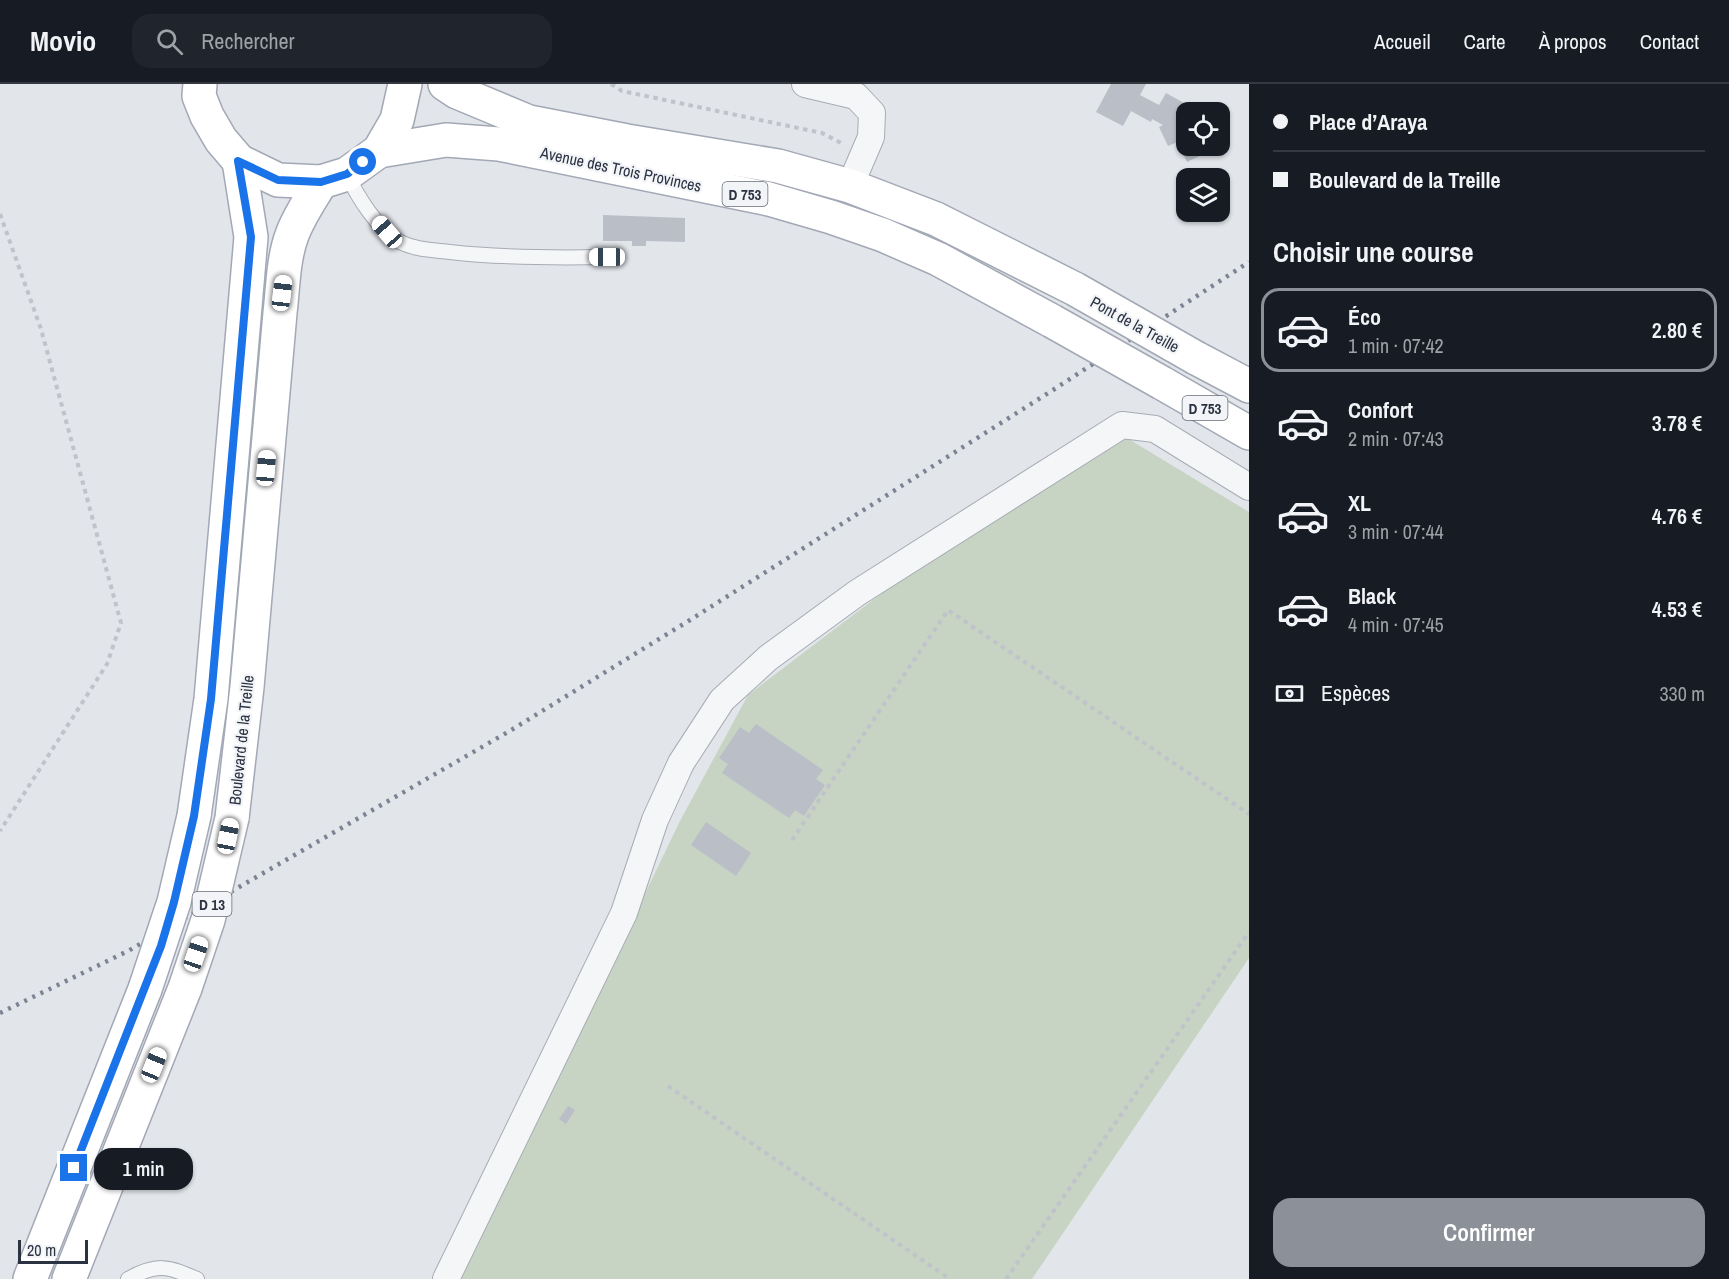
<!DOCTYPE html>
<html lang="fr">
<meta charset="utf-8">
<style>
:root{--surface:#171b24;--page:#20242c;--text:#f1f3f6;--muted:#9ea1a6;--line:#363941;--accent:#8c9099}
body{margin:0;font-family:"Archivo Narrow",sans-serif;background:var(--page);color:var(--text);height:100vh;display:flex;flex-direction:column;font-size:22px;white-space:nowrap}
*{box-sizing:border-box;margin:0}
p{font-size:20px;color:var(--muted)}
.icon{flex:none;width:33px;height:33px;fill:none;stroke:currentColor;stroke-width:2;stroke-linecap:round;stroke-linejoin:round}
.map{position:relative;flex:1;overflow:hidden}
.panel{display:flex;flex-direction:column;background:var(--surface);width:480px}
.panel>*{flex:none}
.banner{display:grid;align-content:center;height:132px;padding:0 24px;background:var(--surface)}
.fabs{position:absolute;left:1176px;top:18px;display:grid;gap:12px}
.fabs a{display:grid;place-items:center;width:54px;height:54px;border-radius:12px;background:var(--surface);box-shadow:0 2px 4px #0004;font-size:30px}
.scale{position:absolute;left:18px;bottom:15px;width:70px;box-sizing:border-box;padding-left:6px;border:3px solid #2b3242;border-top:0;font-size:16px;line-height:21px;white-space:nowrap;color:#2b3242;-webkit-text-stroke:4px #f2f4f7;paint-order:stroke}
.end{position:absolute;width:27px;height:27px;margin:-14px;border:8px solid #1a73e8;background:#fff;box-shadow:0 0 0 3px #fff}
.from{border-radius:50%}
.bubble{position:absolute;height:42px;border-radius:18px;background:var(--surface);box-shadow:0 2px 4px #0004;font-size:20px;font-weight:600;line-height:42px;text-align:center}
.car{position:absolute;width:18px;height:36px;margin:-18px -9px;border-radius:8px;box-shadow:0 0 4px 2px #0007;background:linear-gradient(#fff 24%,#345 0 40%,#fff 0 76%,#345 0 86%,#fff 0)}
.banner b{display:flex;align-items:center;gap:21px;height:57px;font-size:22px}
.banner b+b{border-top:2px solid var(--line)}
.banner i{width:15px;height:15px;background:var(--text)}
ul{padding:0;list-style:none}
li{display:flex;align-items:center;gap:18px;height:84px;margin:0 12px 9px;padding:0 12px;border:3px solid transparent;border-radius:18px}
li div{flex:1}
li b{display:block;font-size:22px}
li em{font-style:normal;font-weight:600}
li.active{border-color:var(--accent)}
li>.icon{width:54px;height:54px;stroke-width:1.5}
h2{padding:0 24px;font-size:27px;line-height:72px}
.pay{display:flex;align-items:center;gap:15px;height:66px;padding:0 24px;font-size:22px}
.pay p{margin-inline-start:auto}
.action{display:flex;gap:12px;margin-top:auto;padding:12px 24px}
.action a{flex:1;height:69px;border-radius:18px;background:var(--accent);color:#fff;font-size:24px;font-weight:600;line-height:69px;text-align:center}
header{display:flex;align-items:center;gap:36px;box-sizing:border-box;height:84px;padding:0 30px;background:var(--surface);border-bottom:2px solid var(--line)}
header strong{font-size:28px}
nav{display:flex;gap:33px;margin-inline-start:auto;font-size:21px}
.search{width:420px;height:54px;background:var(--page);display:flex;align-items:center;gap:15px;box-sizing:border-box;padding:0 21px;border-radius:18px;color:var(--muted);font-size:22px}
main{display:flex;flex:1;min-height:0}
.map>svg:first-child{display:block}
.green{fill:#c7d4c4}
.building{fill:#babec7}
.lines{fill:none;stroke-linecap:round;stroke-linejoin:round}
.lane-casing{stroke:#a7acb4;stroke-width:16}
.street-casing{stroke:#a7acb4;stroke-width:28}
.primary-casing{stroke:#a2a8b5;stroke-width:36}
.path{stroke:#c0c3c9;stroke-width:4;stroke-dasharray:4.5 4.5;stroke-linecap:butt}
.lane{stroke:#f5f6f8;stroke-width:14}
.street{stroke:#f5f6f8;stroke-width:26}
.primary{stroke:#fff;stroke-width:33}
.rail{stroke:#7c8393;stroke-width:4.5;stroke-dasharray:3 6;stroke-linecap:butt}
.primary-bridge-casing{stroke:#a2a8b5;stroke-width:36;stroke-linecap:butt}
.primary-bridge{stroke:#fff;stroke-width:33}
.route{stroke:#1a73e8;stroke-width:8}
.labels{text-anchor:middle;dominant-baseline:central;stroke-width:4.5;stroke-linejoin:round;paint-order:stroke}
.shield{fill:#f2f4f7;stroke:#676c78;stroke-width:1.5}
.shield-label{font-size:15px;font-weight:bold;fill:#2b3242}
.street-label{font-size:16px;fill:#2b3242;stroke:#f2f4f7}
</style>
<header>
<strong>Movio</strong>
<div class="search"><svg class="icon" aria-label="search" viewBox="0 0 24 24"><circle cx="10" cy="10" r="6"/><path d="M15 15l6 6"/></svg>Rechercher</div>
<nav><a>Accueil</a><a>Carte</a><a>À propos</a><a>Contact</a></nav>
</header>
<main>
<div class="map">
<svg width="1249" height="1195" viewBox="0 0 1249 1195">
<rect width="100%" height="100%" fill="#e2e5ea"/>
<path class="green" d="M 1122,351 L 1249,428 L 1249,874 L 1032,1195 L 459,1195 L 680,737 L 748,611 L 890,503 Z"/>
<g class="building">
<path d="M 1111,0 L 1146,0 L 1140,11 L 1159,21 L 1166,9 L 1186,20 L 1190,28 L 1186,28 L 1186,62 L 1206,62 L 1208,68 L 1187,78 L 1178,58 L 1168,62 L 1159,43 L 1163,41 L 1152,35 L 1151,38 L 1131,27 L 1123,42 L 1096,28 Z"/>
<path d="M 603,131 L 685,134 L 685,158 L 646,157 L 646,162 L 632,162 L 632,157 L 603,157 Z"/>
<path d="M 756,640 L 823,686 L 816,695 L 825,701 L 804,732 L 795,726 L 789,734 L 722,689 L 728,680 L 719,674 L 740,643 L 749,649 Z"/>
<path d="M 706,738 L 751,769 L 736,792 L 691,761 Z"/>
<path d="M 568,1022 L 575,1026 L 566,1040 L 559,1035 Z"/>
</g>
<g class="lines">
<defs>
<g id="lane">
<path d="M 347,90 C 357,112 378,146 400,158 C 416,166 433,166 450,168 C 502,174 554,174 607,173"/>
<path d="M 128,1195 C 157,1179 168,1182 197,1195"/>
</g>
<g id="street">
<path d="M 805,0 L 856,12 L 872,29 L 871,53 L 850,102"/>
<path d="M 446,1195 L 624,829 L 655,736 L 681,679 L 722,616 L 768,574 L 857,509 L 1122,341 L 1155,345 L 1249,403"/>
</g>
<g id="primary">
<path d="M 200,0 L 199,12 L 207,32 L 221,56 L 239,77 L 278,96 L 321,98 L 347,90 L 379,67 L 397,36 L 405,0"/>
<path d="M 445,0 L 457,8 L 529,38 L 627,57 L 778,82 L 850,102 L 936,135 L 1075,205"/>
<path d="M 379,67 L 446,56 L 499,60 L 769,115 L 831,133 L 883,151 L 938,175 L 1052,237"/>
<path d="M 1196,274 L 1249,302"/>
<path d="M 1162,299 L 1249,349"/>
<path d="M 194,732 L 211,615 L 251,153 L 239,77"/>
<path d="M 232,734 L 247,603 L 280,229 C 283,204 283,175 292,151 C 299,132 311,115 321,98"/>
<path d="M 30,1195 L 145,905"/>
<path d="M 69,1195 L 185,904"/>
</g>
</defs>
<use href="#lane" class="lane-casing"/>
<use href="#street" class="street-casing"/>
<use href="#primary" class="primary-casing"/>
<g class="path">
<path d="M 611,0 L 622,7 L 822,49 L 843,60"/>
<path d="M 0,130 L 41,245 L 121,539 L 107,580 L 0,747"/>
<path d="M 792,756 L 948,526 L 1249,730"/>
<path d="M 668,1002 L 950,1195"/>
<path d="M 1006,1195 L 1249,848"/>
</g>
<use href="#lane" class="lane"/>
<use href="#street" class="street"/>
<use href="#primary" class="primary"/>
<path class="rail" d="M 0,929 L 128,867 L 508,648 L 690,536 L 1053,306 L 1249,178"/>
<defs>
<g id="primary-bridge">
<path d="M 1075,205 L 1196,274"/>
<path d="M 1052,237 L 1162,299"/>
<path d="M 185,904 L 208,836 L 232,734"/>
<path d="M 145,905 L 174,818 L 194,732"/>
</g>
</defs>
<use href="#primary-bridge" class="primary-bridge-casing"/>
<use href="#primary-bridge" class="primary-bridge"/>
</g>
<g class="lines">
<path class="route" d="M 74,1084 L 161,862 L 174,818 L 194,732 L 211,615 L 251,153 L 238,77 L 278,96 L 321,98 L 347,90 L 363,78"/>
</g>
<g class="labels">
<g class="shield">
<rect x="722.5" y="98" width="45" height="24" rx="4.5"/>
<rect x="1182.5" y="312" width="45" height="24" rx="4.5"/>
<rect x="192.5" y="808" width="39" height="24" rx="4.5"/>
</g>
<g class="shield-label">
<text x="745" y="110">D 753</text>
<text x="1205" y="324">D 753</text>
<text x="212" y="820">D 13</text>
</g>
<g class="street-label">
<text transform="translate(621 85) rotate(12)">Avenue des Trois Provinces</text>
<text transform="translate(1135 240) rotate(29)">Pont de la Treille</text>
<text transform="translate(241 656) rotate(-84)">Boulevard de la Treille</text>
</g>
</g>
</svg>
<div class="fabs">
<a><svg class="icon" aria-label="locate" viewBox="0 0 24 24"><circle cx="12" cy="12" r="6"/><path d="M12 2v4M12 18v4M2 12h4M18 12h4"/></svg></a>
<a><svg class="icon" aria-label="layers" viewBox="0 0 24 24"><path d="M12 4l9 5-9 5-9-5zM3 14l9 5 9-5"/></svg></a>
</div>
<div class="scale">20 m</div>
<i class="end from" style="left:363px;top:78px"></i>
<i class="end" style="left:74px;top:1084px"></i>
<div class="bubble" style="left:94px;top:1064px;width:99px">1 min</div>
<i class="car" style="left:387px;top:148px;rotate:319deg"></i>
<i class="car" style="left:607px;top:173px;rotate:270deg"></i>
<i class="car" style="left:282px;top:209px;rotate:7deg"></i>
<i class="car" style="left:266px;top:384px;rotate:5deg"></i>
<i class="car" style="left:228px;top:752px;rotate:11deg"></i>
<i class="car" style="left:196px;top:870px;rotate:19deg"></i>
<i class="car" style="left:154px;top:981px;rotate:22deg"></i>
</div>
<section class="panel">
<div class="banner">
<b><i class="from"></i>Place d’Araya</b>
<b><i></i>Boulevard de la Treille</b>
</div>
<h2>Choisir une course</h2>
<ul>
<li class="active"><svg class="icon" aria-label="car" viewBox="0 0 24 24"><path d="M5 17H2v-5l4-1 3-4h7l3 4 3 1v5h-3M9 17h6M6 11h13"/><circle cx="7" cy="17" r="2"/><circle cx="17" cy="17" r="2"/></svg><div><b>Éco</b><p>1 min · 07:42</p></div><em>2.80 €</em></li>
<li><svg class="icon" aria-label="car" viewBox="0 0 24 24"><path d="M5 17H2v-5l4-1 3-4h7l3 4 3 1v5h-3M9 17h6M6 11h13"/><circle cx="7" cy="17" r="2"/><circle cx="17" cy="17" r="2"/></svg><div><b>Confort</b><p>2 min · 07:43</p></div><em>3.78 €</em></li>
<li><svg class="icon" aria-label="car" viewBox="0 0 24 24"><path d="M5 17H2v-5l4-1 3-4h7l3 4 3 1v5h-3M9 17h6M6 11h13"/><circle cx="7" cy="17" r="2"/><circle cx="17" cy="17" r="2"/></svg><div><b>XL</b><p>3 min · 07:44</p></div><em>4.76 €</em></li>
<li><svg class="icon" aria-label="car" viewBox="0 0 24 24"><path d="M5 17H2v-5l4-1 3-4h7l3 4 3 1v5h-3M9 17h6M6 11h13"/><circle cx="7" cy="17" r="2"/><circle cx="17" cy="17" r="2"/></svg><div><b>Black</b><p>4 min · 07:45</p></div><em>4.53 €</em></li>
</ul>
<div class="pay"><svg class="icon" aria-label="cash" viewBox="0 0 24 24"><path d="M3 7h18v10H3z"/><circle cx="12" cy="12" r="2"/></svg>Espèces<p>330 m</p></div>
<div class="action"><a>Confirmer</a></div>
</section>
</main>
